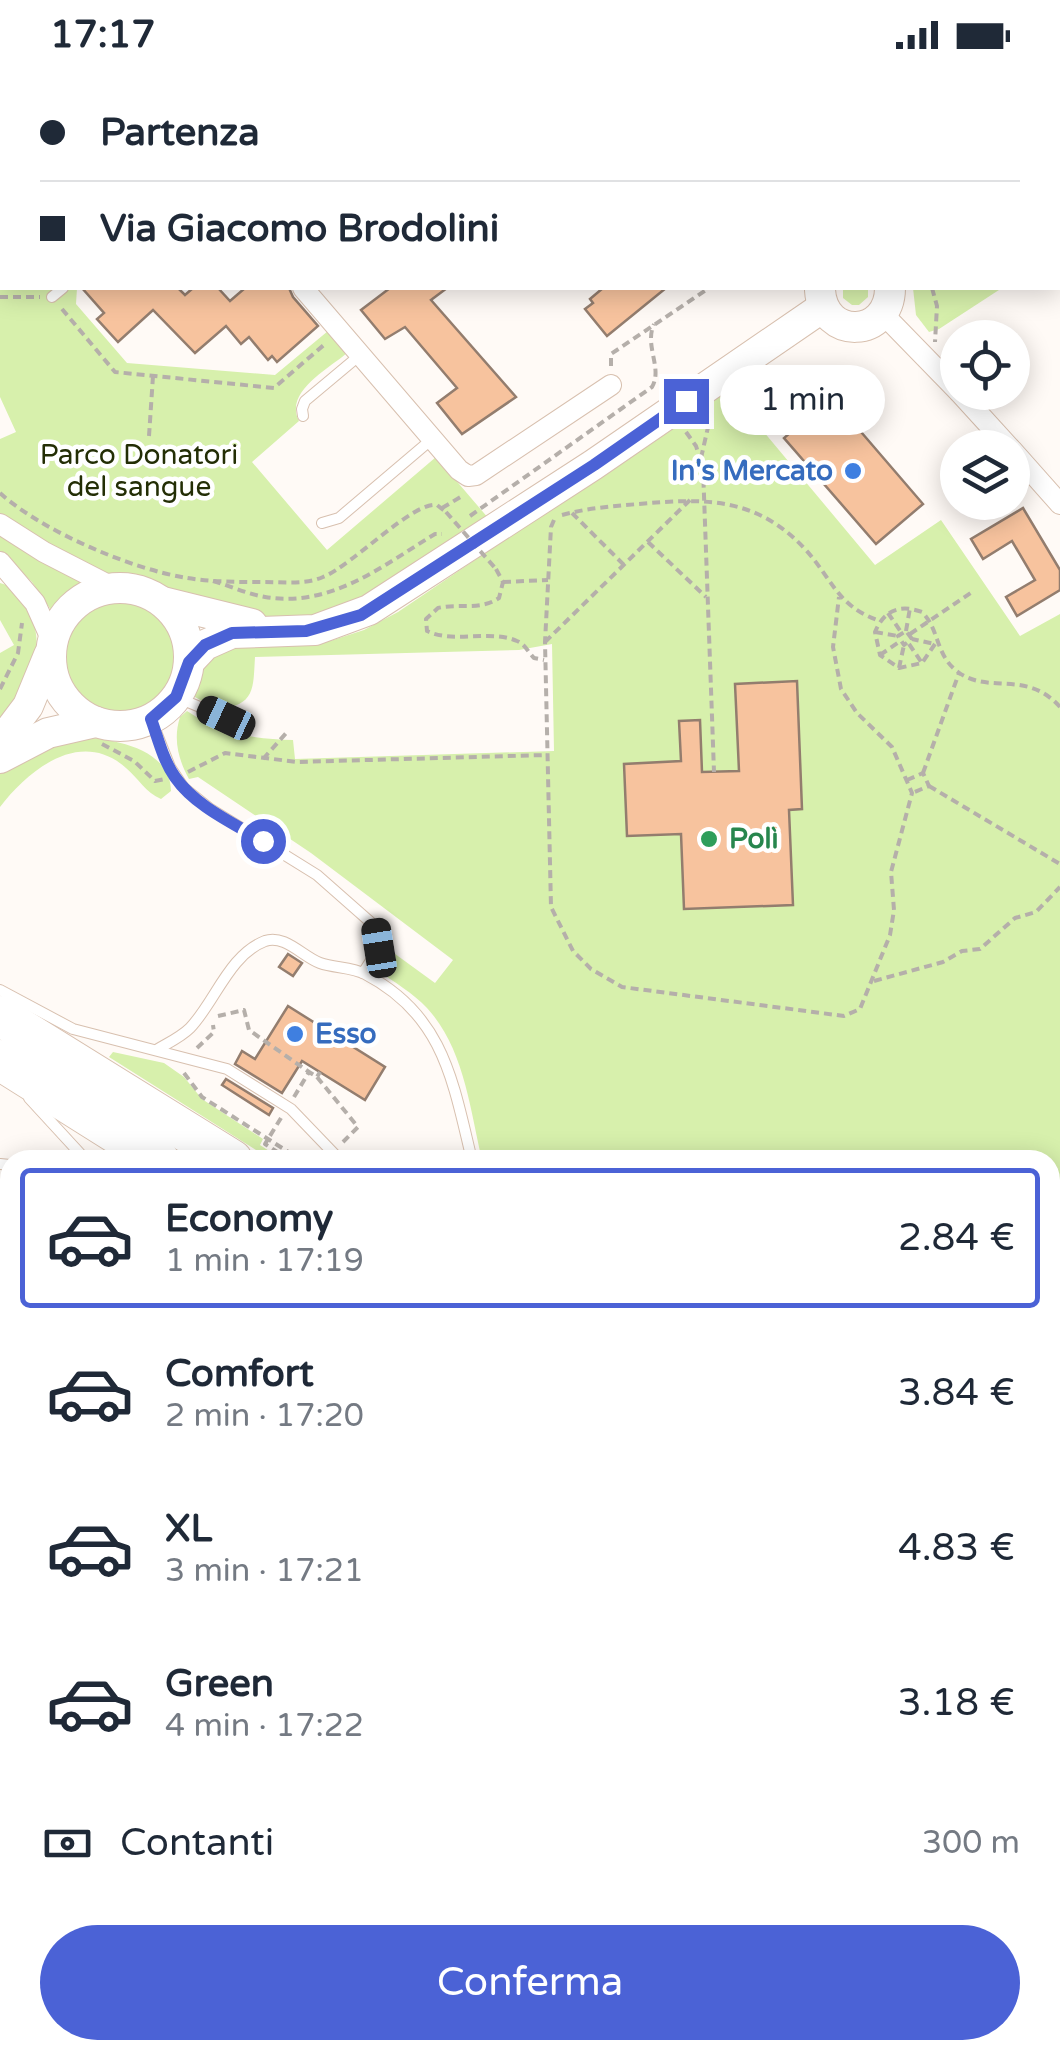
<!DOCTYPE html>
<html lang="it">
<meta charset="utf-8">
<style>
:root{--surface:#fff;--page:#f6f6f7;--text:#1f2937;--muted:#747a83;--line:#e0e1e3;--accent:#4b62d6}
body{margin:0;font-family:"Varela Round",sans-serif;background:var(--page);color:var(--text);height:100vh;display:flex;flex-direction:column;font-size:38px;white-space:nowrap}
*{box-sizing:border-box;margin:0}
p{font-size:32px;color:var(--muted)}
.icon{flex:none;width:55px;height:55px;fill:none;stroke:currentColor;stroke-width:2;stroke-linecap:round;stroke-linejoin:round}
.map{position:relative;flex:1;overflow:hidden}
.drawer{position:absolute;left:0px;top:1080px;width:1060px;height:910px;display:flex;flex-direction:column;background:var(--surface);border-radius:30px 30px 0 0;box-shadow:0 5px 25px #0003}
.drawer>*{flex:none}
.hud{position:absolute;left:0px;top:0px;width:1060px;height:220px;box-shadow:0 5px 25px #0003;display:grid;align-content:center;height:220px;padding:0 40px;background:var(--surface)}
.tools{position:absolute;left:940px;top:250px;display:grid;gap:20px}
.tools a{display:grid;place-items:center;width:90px;height:90px;border-radius:50%;background:var(--surface);box-shadow:0 5px 25px #0003;font-size:50px}
.end{position:absolute;width:45px;height:45px;margin:-22px;border:12px solid #4b62d6;background:#fff;box-shadow:0 0 0 5px #fff}
.from{border-radius:50%}
.bubble{position:absolute;height:70px;border-radius:35px;background:var(--surface);box-shadow:0 5px 25px #0003;font-size:32px;font-weight:600;line-height:70px;text-align:center}
.car{position:absolute;width:30px;height:60px;margin:-30px -15px;border-radius:12px;box-shadow:0 0 8px 2px #0007;background:linear-gradient(#222 24%,#8ab4d8 0 40%,#222 0 76%,#8ab4d8 0 86%,#222 0)}
.hud b{display:flex;align-items:center;gap:35px;height:95px;font-size:38px}
.hud b+b{border-top:2px solid var(--line)}
.hud i{width:25px;height:25px;background:var(--text)}
ul{padding:18px 0 0;list-style:none}
li{display:flex;align-items:center;gap:30px;height:140px;margin:0 20px 15px;padding:0 20px;border:5px solid transparent;border-radius:10px}
li div{flex:1}
li b{display:block;font-size:38px}
li em{font-style:normal;font-weight:600}
li.active{border-color:var(--accent)}
li>.icon{width:90px;height:90px;stroke-width:1.5}
.pay{display:flex;align-items:center;gap:25px;height:110px;padding:0 40px;font-size:38px}
.pay p{margin-inline-start:auto}
.primary-button{display:flex;gap:20px;margin-top:auto;padding:20px 40px}
.primary-button a{flex:1;height:115px;border-radius:60px;background:var(--accent);color:#fff;font-size:40px;font-weight:600;line-height:115px;text-align:center}
.status{display:flex;justify-content:space-between;align-items:center;height:70px;padding:0 50px;background:var(--surface);direction:ltr}
.status svg{height:28px;fill:currentColor}
.map>svg:first-child{display:block}
.green{fill:#d7f0ac}
.building{fill:#f7c39e;stroke:#937d6e;stroke-width:2.5}
.lines{fill:none;stroke-linecap:round;stroke-linejoin:round}
.lane-casing{stroke:#d8c0af;stroke-width:12}
.street-casing{stroke:#d8c0af;stroke-width:22}
.secondary-casing{stroke:#d8c0af;stroke-width:32}
.highway-casing{stroke:#d8c0af;stroke-width:42}
.path{stroke:#b5afaa;stroke-width:4;stroke-dasharray:8 5;stroke-linecap:butt}
.lane{stroke:#fff;stroke-width:10}
.street{stroke:#fff;stroke-width:20}
.secondary{stroke:#fff;stroke-width:30}
.highway{stroke:#fff;stroke-width:40}
.path-bridge{stroke:#b5afaa;stroke-width:4;stroke-dasharray:8 5;stroke-linecap:butt}
.route{stroke:#4b62d6;stroke-width:12}
.shop-dot{fill:#3f7fe0;stroke:#fff;stroke-width:4}
.leisure-dot{fill:#2e9e5b;stroke:#fff;stroke-width:4}
.labels{text-anchor:middle;dominant-baseline:central;stroke-width:9;stroke-linejoin:round;paint-order:stroke}
.park-label{font-size:28px;fill:#232e05;stroke:#fff}
.shop-label{font-size:28px;font-weight:bold;fill:#366cbe;stroke:#fff;text-anchor:end}
.leisure-label{font-size:28px;font-weight:bold;fill:#27864d;stroke:#fff;text-anchor:start}
</style>
<div class="status"><b>17:17</b><svg viewBox="0 0 49 12"><path d="M0 12V9h3v3zM5 12V6h3v6zM10 12V3h3v9zM15 12V0h3v12zM26 1h20v11H26zM47 4h2v5h-2z"/></svg></div>
<div class="map">
<svg width="1060" height="1990" viewBox="0 0 1060 1990">
<rect width="100%" height="100%" fill="#fffaf6"/>
<g class="green">
<path d="M 0,111 L 2,218 L 77,218 L 76,234 L 127,293 L 275,305 L 328,261 L 347,283 C 327,300 284,322 299,351 L 252,392 L 327,480 L 436,387 L 489,449 L 356,534 L 320,546 L 271,549 L 170,524 L 135,508 L 110,508 L 0,446 L 0,369 L 16,362 L 0,327 Z"/>
<path d="M 843,218 L 868,218 L 868,227 L 859,235 L 852,235 L 843,228 Z"/>
<path d="M 913,218 L 1002,218 L 939,259 L 929,262 L 916,245 Z"/>
<path d="M 728,319 L 875,495 L 941,450 L 1020,566 L 1060,544 L 1060,1222 L 1050,1229 L 1050,1090 L 482,1090 C 470,1039 464,978 427,938 C 413,923 394,912 377,900 L 391,881 L 435,913 L 453,890 L 311,783 L 198,707 L 189,709 C 178,689 173,669 180,647 L 187,641 C 222,664 253,669 293,670 L 295,689 L 554,681 L 552,574 L 519,580 L 255,587 C 253,618 256,636 217,639 L 193,626 L 197,619 L 198,603 L 211,578 L 262,570 L 330,571 L 364,560 L 398,542 Z"/>
<path d="M 0,463 L 86,512 L 66,523 L 51,540 L 32,512 L 0,481 Z"/>
<path d="M 0,513 C 13,516 22,526 28,539 C 51,585 24,619 0,658 L 0,583 L 14,575 L 0,550 Z"/>
<circle cx="120" cy="587" r="58"/>
<path d="M 73,666 C 108,669 170,675 171,721 L 161,729 C 146,723 138,708 126,698 C 81,658 29,699 0,737 L 0,702 Z"/>
<path d="M 113,982 L 164,993 L 184,1007 L 202,1029 L 263,1069 L 260,1075 L 283,1090 L 272,1090 L 109,987 Z"/>
</g>
<g class="building">
<path d="M 82,218 L 178,218 L 185,225 L 193,218 L 218,218 L 230,231 L 245,218 L 289,218 L 293,227 L 318,256 L 277,292 L 272,286 L 268,290 L 249,267 L 241,274 L 226,256 L 195,283 L 153,240 L 118,272 L 97,249 L 104,243 Z"/>
<path d="M 390,218 L 447,218 L 431,230 L 516,327 L 462,364 L 437,333 L 457,318 L 405,257 L 385,269 L 361,240 Z"/>
<path d="M 603,218 L 666,218 L 607,266 L 585,239 L 593,233 L 590,229 Z"/>
<path d="M 831,327 L 923,434 L 876,474 L 784,368 Z"/>
<path d="M 1023,438 L 1060,500 L 1060,520 L 1017,546 L 1006,527 L 1035,510 L 1012,471 L 983,489 L 971,469 Z"/>
<path d="M 797,611 L 802,739 L 789,740 L 793,835 L 684,839 L 681,764 L 627,766 L 624,694 L 681,691 L 679,651 L 700,650 L 702,702 L 739,701 L 735,614 Z"/>
<path d="M 288,884 L 302,893 L 293,906 L 279,897 Z"/>
<path d="M 288,936 L 385,997 L 365,1030 L 302,991 L 282,1023 L 235,994 L 242,981 L 255,989 Z"/>
<path d="M 226,1009 L 273,1038 L 269,1045 L 222,1015 Z"/>
</g>
<g class="lines">
<defs>
<g id="lane">
<path d="M 52,227 L 63,218"/>
<path d="M 303,346 L 302,339 L 305,331 L 360,285"/>
<path d="M 322,453 L 339,448 L 432,369"/>
<path d="M 176,627 L 226,648"/>
<path d="M 151,649 L 170,697 L 184,718 L 209,738 L 317,805 L 376,857 L 379,878 L 363,903"/>
<path d="M 0,920 L 73,959 L 227,999 L 291,1039 L 340,1090"/>
<path d="M 158,979 C 168,973 181,967 190,958 C 215,932 229,885 265,871 C 285,864 303,887 320,893 C 334,898 352,897 365,904 C 444,945 453,1012 472,1090"/>
<path d="M 29,1028 L 86,1090"/>
<path d="M 0,1094 L 10,1095"/>
</g>
<g id="street">
<path d="M 678,0 L 680,2"/>
<path d="M 291,2 L 294,0"/>
<path d="M 1058,9 L 1060,13"/>
<path d="M 303,218 L 459,400 L 468,406 L 476,405 L 611,315"/>
<path d="M 883,244 L 958,321"/>
<path d="M 959,322 L 1010,378"/>
<path d="M 1012,380 L 1060,434"/>
<path d="M 0,454 L 44,482 L 114,518"/>
<path d="M 0,492 L 35,533 L 52,571"/>
<path d="M 0,1320 L 10,1314"/>
<path d="M 0,1429 L 10,1444"/>
<path d="M 10,1936 C 0,1954 1,1971 11,1990"/>
<path d="M 817,1980 L 824,1990"/>
<path d="M 737,1990 L 753,1980"/>
</g>
<g id="secondary">
<path d="M 1058,87 L 1060,85"/>
<path d="M 820,220 C 823,271 890,268 890,218"/>
<circle cx="120" cy="587" r="69"/>
<path d="M 163,532 L 252,554"/>
<path d="M 189,592 L 205,575 L 232,563 L 315,560 L 369,540 L 593,395 L 823,237"/>
<path d="M 0,673 L 28,636 L 49,585"/>
<path d="M 0,688 L 48,663 L 96,652"/>
<path d="M 0,1236 L 10,1242"/>
<path d="M 936,1980 L 942,1990"/>
</g>
<g id="highway">
<path d="M 0,946 L 232,1090"/>
<path d="M 0,990 L 159,1090"/>
<path d="M 1050,1606 L 1060,1612"/>
<path d="M 1050,1654 L 1060,1660"/>
</g>
</defs>
<use href="#lane" class="lane-casing"/>
<use href="#street" class="street-casing"/>
<use href="#secondary" class="secondary-casing"/>
<use href="#highway" class="highway-casing"/>
<g class="path">
<path d="M 701,0 L 703,2"/>
<path d="M 0,171 L 2,173"/>
<path d="M 932,218 L 937,236 L 935,272"/>
<path d="M 0,227 L 40,227"/>
<path d="M 62,239 L 115,302 L 274,318 L 325,274"/>
<path d="M 611,296 L 611,284 L 709,218"/>
<path d="M 686,362 L 696,376 L 703,398 L 714,702"/>
<path d="M 149,366 L 153,306"/>
<path d="M 701,388 L 711,344"/>
<path d="M 0,423 C 42,461 131,499 187,508 C 212,512 237,512 263,512 C 283,512 305,515 323,507 C 353,495 413,431 437,435 L 446,442"/>
<path d="M 442,438 L 464,425"/>
<path d="M 572,443 L 624,495"/>
<path d="M 562,445 C 588,438 613,436 639,434 C 704,428 756,427 804,478 C 833,509 836,536 880,551"/>
<path d="M 470,446 L 652,317 C 663,298 644,276 654,254"/>
<path d="M 554,450 L 551,457 L 545,572 L 551,837 L 573,881 L 591,899 L 622,917 L 844,946 L 860,939 L 890,865 L 894,840 L 891,802 L 912,723 L 892,677 L 857,643 L 841,619 L 833,577 L 839,527"/>
<path d="M 648,472 L 706,527"/>
<path d="M 496,499 L 503,512 L 499,528 C 480,541 459,533 438,538 L 426,549 L 427,561 C 454,574 490,559 517,571 C 525,574 528,582 534,588 L 544,590"/>
<path d="M 213,511 C 230,516 248,524 265,527 C 331,538 382,496 435,464 L 442,464"/>
<path d="M 503,512 L 548,510"/>
<path d="M 888,543 L 901,562"/>
<path d="M 906,561 L 910,538"/>
<path d="M 875,562 L 898,566"/>
<path d="M 910,564 L 972,522"/>
<path d="M 912,569 L 906,561 L 898,566 L 904,575 L 912,569 L 935,574"/>
<path d="M 545,572 L 691,429"/>
<path d="M 909,574 L 922,593"/>
<path d="M 935,574 L 922,593 L 899,598 L 880,585 L 875,562 C 884,540 900,534 922,542 C 940,560 935,585 958,602 C 989,625 1026,599 1060,637"/>
<path d="M 880,585 L 899,572"/>
<path d="M 899,598 L 904,575"/>
<path d="M 0,619 L 18,583 L 22,553"/>
<path d="M 102,674 L 134,691 L 155,711 L 165,709"/>
<path d="M 263,689 L 288,661"/>
<path d="M 188,702 L 225,683 L 297,692 L 547,685"/>
<path d="M 923,703 L 959,603"/>
<path d="M 907,710 L 923,703 L 929,716 L 912,723"/>
<path d="M 929,716 L 1060,794"/>
<path d="M 874,911 L 943,892 L 962,881 L 980,879 L 1015,848 L 1036,842 L 1060,817"/>
<path d="M 218,946 L 244,940 L 249,960 L 309,1002"/>
<path d="M 197,978 L 214,962 L 213,955"/>
<path d="M 184,1003 L 202,1027 L 301,1090"/>
<path d="M 317,1007 L 358,1057 L 343,1072"/>
<path d="M 294,1027 L 309,1002 L 317,1007 L 320,1002"/>
<path d="M 281,1048 L 265,1074 L 290,1090"/>
</g>
<use href="#lane" class="lane"/>
<use href="#street" class="street"/>
<use href="#secondary" class="secondary"/>
<use href="#highway" class="highway"/>
<path class="path-bridge" d="M 446,442 L 496,499"/>
</g>
<g class="lines">
<path class="route" d="M 263,771 C 233,753 195,736 175,707 C 163,690 158,668 151,649 L 176,627 L 189,592 L 205,575 L 232,563 L 306,561 L 361,545 L 594,395 L 686,331"/>
</g>
<g class="shop-dot">
<circle cx="853" cy="401" r="10"/>
<circle cx="295" cy="964" r="10"/>
</g>
<circle class="leisure-dot" cx="709" cy="769" r="10"/>
<g class="labels">
<g class="park-label">
<text x="139" y="385">Parco Donatori<tspan x="139" dy="32">del sangue</tspan></text>
</g>
<g class="shop-label">
<text x="833" y="401">In's Mercato</text>
<text x="315" y="964" text-anchor="start">Esso</text>
</g>
<g class="leisure-label">
<text x="729" y="769">Polì</text>
</g>
</g>
</svg>
<div class="tools">
<a><svg class="icon" aria-label="locate" viewBox="0 0 24 24"><circle cx="12" cy="12" r="6"/><path d="M12 2v4M12 18v4M2 12h4M18 12h4"/></svg></a>
<a><svg class="icon" aria-label="layers" viewBox="0 0 24 24"><path d="M12 4l9 5-9 5-9-5zM3 14l9 5 9-5"/></svg></a>
</div>
<i class="end from" style="left:263px;top:771px"></i>
<i class="end" style="left:686px;top:331px"></i>
<div class="bubble" style="left:720px;top:295px;width:165px">1 min</div>
<i class="car" style="left:226px;top:648px;rotate:295deg"></i>
<i class="car" style="left:379px;top:878px;rotate:351deg"></i>
<div class="hud">
<b><i class="from"></i>Partenza</b>
<b><i></i>Via Giacomo Brodolini</b>
</div>
<section class="drawer">
<ul>
<li class="active"><svg class="icon" aria-label="car" viewBox="0 0 24 24"><path d="M5 17H2v-5l4-1 3-4h7l3 4 3 1v5h-3M9 17h6M6 11h13"/><circle cx="7" cy="17" r="2"/><circle cx="17" cy="17" r="2"/></svg><div><b>Economy</b><p>1 min · 17:19</p></div><em>2.84 €</em></li>
<li><svg class="icon" aria-label="car" viewBox="0 0 24 24"><path d="M5 17H2v-5l4-1 3-4h7l3 4 3 1v5h-3M9 17h6M6 11h13"/><circle cx="7" cy="17" r="2"/><circle cx="17" cy="17" r="2"/></svg><div><b>Comfort</b><p>2 min · 17:20</p></div><em>3.84 €</em></li>
<li><svg class="icon" aria-label="car" viewBox="0 0 24 24"><path d="M5 17H2v-5l4-1 3-4h7l3 4 3 1v5h-3M9 17h6M6 11h13"/><circle cx="7" cy="17" r="2"/><circle cx="17" cy="17" r="2"/></svg><div><b>XL</b><p>3 min · 17:21</p></div><em>4.83 €</em></li>
<li><svg class="icon" aria-label="car" viewBox="0 0 24 24"><path d="M5 17H2v-5l4-1 3-4h7l3 4 3 1v5h-3M9 17h6M6 11h13"/><circle cx="7" cy="17" r="2"/><circle cx="17" cy="17" r="2"/></svg><div><b>Green</b><p>4 min · 17:22</p></div><em>3.18 €</em></li>
</ul>
<div class="pay"><svg class="icon" aria-label="cash" viewBox="0 0 24 24"><path d="M3 7h18v10H3z"/><circle cx="12" cy="12" r="2"/></svg>Contanti<p>300 m</p></div>
<div class="primary-button"><a>Conferma</a></div>
</section>
</div>
